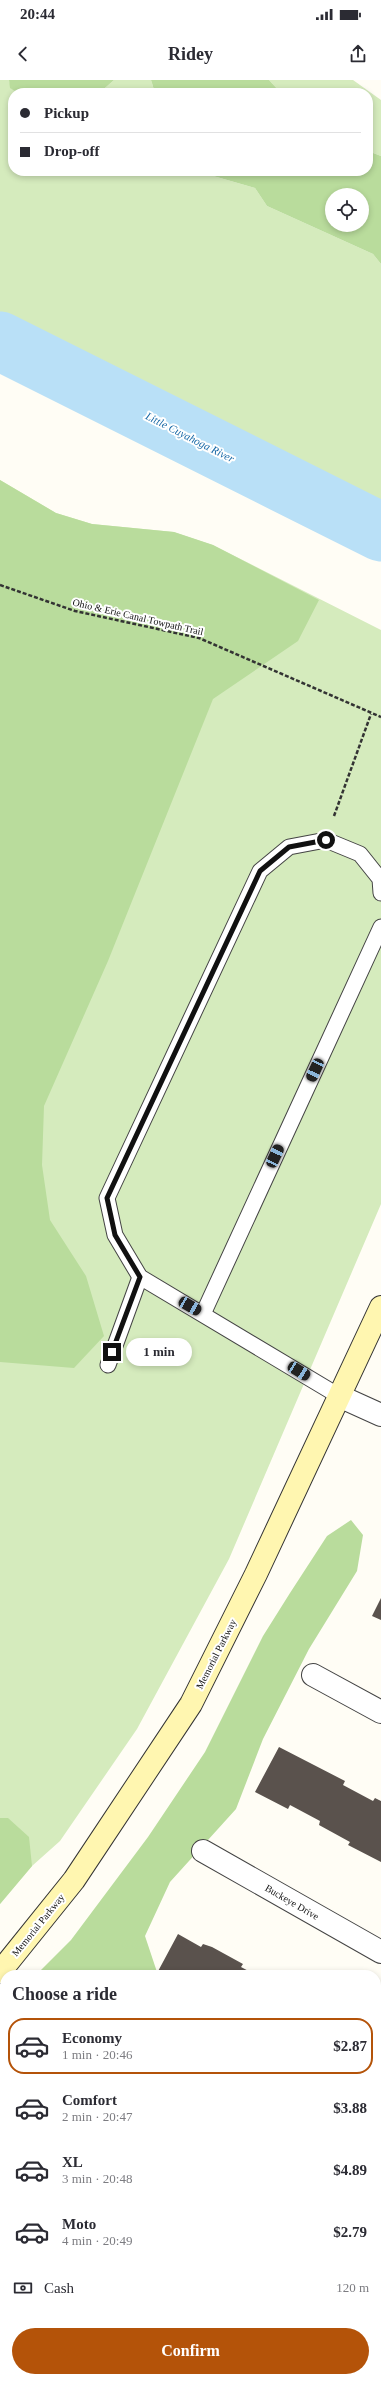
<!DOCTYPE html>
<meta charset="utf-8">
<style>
:root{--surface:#fff;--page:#f7f7f7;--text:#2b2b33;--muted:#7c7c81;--line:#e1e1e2;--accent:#b45309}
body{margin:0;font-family:Georgia,serif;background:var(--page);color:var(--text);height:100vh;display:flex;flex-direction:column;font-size:15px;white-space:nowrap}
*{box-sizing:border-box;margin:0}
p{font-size:13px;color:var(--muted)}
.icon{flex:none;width:22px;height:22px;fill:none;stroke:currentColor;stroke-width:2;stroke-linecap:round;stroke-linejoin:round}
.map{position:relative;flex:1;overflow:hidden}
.sheet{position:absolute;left:0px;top:1890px;width:381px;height:412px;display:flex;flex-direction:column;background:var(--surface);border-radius:16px 16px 0 0;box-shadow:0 2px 6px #0003}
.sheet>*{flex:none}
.guide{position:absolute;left:8px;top:8px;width:365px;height:88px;border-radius:16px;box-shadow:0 2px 6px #0003;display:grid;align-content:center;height:88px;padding:0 12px;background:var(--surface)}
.fabs{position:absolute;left:325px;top:108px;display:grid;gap:8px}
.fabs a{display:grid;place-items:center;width:44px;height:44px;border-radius:50%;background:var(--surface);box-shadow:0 2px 6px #0003;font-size:20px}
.end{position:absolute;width:18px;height:18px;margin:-9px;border:5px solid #111;background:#fff;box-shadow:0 0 0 2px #fff}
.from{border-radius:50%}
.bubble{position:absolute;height:28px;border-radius:14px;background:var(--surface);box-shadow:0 2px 6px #0003;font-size:13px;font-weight:700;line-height:28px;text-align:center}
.car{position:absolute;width:12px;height:24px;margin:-12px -6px;border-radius:5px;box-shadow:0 0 3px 1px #0007;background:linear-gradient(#222 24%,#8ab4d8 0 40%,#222 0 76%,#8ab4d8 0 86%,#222 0)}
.guide b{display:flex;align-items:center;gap:14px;height:38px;font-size:15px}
.guide b+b{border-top:1px solid var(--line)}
.guide i{width:10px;height:10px;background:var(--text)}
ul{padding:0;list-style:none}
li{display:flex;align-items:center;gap:12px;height:56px;margin:0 8px 6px;padding:0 4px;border:2px solid transparent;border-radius:16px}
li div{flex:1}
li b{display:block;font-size:15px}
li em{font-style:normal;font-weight:700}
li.current{border-color:var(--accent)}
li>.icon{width:36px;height:36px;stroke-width:1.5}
h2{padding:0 12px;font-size:18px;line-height:48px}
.pay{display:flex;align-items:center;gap:10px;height:44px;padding:0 12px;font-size:15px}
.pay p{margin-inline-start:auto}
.action{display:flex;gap:8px;margin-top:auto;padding:8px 12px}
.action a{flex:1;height:46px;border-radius:24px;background:var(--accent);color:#fff;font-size:16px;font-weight:700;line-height:46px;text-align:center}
.status{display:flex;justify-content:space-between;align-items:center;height:28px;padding:0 20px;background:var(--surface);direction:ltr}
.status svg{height:11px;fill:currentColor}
header{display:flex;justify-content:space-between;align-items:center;height:52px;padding:0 12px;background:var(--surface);font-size:18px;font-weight:700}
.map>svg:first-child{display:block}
.green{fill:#d5ebbd}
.forest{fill:#b9dc9c;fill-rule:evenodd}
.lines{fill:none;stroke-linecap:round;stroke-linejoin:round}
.river{stroke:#b9e0f7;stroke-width:59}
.building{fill:#5a524d}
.service-casing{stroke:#444;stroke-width:17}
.minor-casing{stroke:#444;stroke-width:24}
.secondary-casing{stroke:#333;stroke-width:24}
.path{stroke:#333;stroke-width:2.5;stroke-dasharray:4 2;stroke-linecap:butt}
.service{stroke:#fff;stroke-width:15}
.minor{stroke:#fff;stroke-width:22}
.secondary{stroke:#fff6b0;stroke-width:22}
.rail-casing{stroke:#c4262e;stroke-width:4.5}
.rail{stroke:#fff;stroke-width:3;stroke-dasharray:9;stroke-linecap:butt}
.route{stroke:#111;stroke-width:5}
.labels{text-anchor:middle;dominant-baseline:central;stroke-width:4;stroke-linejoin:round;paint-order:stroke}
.street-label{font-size:10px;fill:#111;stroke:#fff}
.water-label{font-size:11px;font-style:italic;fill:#1768a6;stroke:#fff}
</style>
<div class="status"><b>20:44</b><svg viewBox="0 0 49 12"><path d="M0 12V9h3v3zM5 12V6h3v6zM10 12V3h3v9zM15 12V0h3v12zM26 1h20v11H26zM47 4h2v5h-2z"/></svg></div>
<header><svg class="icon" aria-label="back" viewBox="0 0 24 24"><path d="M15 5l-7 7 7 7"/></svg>Ridey<svg class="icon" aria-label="share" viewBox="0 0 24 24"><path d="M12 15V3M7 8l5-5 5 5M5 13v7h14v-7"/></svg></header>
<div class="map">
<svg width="381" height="2302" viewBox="0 0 381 2302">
<rect width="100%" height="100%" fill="#fffdf5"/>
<g class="green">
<path d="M 0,0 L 9,0 L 11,8 L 18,13 L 13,13 L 13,91 L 196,91 L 255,108 L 267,126 L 373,174 L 381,184 L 381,425 L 112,287 L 0,235 Z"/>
<path d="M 114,0 L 151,0 L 155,13 L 94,13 L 105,8 Z"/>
<path d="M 269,0 L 353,0 L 381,20 L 381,76 L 368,71 L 368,13 L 281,13 Z"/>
<path d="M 0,400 L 56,433 L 92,444 L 174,452 L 213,465 L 381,550 L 381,1124 L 229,1479 L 137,1649 L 60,1761 L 32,1786 L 0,1824 Z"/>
</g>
<g class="forest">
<path d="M 9,0 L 114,0 L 105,8 L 94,13 L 18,13 L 10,8 Z"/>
<path d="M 151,0 L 269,0 L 281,13 L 155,13 Z"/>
<path d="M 368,71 L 381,76 L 381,184 L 373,174 L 267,126 L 255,108 L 196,91 L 368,91 ZM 332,115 L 362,115 L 362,145 L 332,145 Z"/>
<path d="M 0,400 L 56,433 L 92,444 L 174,452 L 213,465 L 319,520 L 298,561 L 213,619 L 108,881 L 44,1026 L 42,1085 L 50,1140 L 86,1196 L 104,1256 L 74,1288 L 0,1282 Z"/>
<path d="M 351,1440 L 363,1455 L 357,1491 L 309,1569 L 263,1659 L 236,1729 L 170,1802 L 145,1856 L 158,1895 L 36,1895 L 71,1860 L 148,1757 L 205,1672 L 263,1556 L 290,1513 L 327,1456 Z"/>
<path d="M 0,1738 L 8,1738 L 29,1757 L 32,1786 L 0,1824 Z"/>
<path d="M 5,1929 L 5,2297 L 376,2297 L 376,2062 L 381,2064 L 381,2302 L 0,2302 L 0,1935 Z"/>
</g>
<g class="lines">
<path class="river" d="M 0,261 L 381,452"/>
</g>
<g class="building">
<path d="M 381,1518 L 381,1540 L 372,1536 Z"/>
<path d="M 279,1667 L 345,1701 L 343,1705 L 373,1721 L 375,1718 L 381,1721 L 381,1782 L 348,1765 L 350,1762 L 319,1745 L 320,1741 L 290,1725 L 288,1729 L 255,1712 Z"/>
<path d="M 178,1854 L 201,1867 L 203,1864 L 212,1867 L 243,1884 L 241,1887 L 256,1895 L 156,1895 Z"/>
<path d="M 376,1957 L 381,1960 L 381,2017 L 376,2015 Z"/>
</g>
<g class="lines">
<defs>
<g id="service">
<path d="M 203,1234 L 381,847"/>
<path d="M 108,1285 L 140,1197"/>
<path d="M 339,1316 L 140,1197 L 115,1155 L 107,1118 L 260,791 L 289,767 L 326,760 L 360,774 L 380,799 L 381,813"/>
</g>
<g id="minor">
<path d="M 339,1316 L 381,1335"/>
<path d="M 313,1595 L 381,1632"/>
<path d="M 203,1771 L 381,1872"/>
</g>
<path id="secondary" d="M 0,1892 L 74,1800 L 191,1624 L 256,1494 L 381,1227"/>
</defs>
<use href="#service" class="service-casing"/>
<use href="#minor" class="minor-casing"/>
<use href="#secondary" class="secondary-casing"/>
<g class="path">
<path d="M 0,505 L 75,531 L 199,558 L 381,637"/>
<path d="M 334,736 L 371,634"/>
</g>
<use href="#service" class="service"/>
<use href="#minor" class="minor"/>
<use href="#secondary" class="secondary"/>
<defs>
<g id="rail">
<path d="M 0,1972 L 5,1975"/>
<path d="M 376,2175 L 381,2177"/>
</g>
</defs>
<use href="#rail" class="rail-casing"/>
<use href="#rail" class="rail"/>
</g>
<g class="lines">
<path class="route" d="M 112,1272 L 140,1197 L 115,1155 L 107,1118 L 260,791 L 289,767 L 326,760"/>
</g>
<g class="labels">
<g class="street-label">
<text transform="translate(138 537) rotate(13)">Ohio &amp; Erie Canal Towpath Trail</text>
<text transform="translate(216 1574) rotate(-63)">Memorial Parkway</text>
<text transform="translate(292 1822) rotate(30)">Buckeye Drive</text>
<text transform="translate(38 1845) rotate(-51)">Memorial Parkway</text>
</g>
<g class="water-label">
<text transform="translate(190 357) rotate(27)">Little Cuyahoga River</text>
</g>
</g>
</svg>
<div class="fabs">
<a><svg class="icon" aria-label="locate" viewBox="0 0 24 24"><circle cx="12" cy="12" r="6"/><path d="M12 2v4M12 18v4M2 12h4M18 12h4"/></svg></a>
</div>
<i class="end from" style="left:326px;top:760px"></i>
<i class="end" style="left:112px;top:1272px"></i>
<div class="bubble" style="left:126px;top:1258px;width:66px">1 min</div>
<i class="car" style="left:315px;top:990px;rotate:205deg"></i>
<i class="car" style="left:275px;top:1076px;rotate:25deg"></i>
<i class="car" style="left:190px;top:1226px;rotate:120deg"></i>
<i class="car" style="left:299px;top:1291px;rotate:122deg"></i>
<div class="guide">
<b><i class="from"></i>Pickup</b>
<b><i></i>Drop-off</b>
</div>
<section class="sheet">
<h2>Choose a ride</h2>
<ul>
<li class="current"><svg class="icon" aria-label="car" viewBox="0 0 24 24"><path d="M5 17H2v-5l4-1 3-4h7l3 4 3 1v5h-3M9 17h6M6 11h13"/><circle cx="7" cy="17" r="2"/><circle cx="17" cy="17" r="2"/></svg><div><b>Economy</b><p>1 min · 20:46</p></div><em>$2.87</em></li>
<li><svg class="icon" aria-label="car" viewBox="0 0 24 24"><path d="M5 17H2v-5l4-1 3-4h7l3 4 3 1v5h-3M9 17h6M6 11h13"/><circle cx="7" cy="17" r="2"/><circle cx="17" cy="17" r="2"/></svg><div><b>Comfort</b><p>2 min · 20:47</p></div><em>$3.88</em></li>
<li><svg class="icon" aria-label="car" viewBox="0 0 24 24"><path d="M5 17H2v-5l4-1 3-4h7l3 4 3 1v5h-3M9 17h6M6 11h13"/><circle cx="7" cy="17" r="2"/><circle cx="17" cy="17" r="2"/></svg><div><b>XL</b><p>3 min · 20:48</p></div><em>$4.89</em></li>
<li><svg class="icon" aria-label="car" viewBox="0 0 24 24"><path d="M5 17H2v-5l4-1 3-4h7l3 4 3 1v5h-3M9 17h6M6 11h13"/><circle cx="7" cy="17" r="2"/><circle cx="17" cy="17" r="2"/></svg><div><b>Moto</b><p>4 min · 20:49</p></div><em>$2.79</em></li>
</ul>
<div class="pay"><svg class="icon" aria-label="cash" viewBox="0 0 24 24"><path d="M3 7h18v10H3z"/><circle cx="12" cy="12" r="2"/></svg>Cash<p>120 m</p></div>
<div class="action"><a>Confirm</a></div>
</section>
</div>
